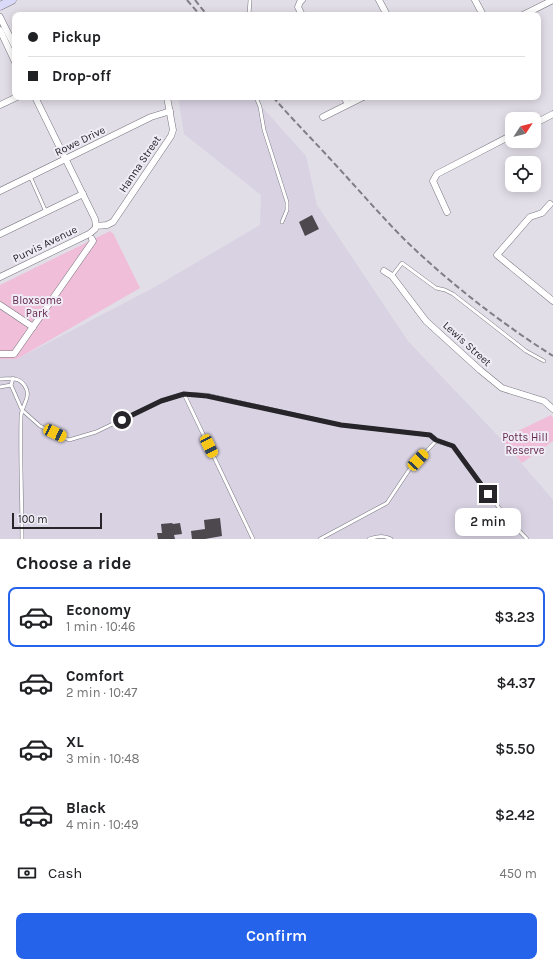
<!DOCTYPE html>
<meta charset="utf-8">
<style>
:root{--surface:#fff;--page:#f2f2f2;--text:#202124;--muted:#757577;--line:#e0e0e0;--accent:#2563eb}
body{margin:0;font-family:Karla,sans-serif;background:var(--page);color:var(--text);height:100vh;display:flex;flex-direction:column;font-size:15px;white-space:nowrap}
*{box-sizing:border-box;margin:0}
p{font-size:13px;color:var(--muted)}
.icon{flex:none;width:22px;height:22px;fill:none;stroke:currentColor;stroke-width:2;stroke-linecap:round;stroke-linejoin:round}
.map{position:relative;height:539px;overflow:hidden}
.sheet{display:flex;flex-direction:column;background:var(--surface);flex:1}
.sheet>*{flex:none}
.guide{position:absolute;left:12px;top:12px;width:529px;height:88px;border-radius:8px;box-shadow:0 2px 10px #0003;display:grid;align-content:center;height:88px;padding:0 16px;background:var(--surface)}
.needle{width:26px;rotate:54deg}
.tools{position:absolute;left:505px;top:112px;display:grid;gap:8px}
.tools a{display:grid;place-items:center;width:36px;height:36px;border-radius:8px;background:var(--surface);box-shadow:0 2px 10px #0003;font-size:20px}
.scale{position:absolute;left:12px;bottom:10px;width:90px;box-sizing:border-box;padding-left:4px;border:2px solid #272529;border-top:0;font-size:11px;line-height:14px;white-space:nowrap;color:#272529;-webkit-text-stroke:3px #efecf6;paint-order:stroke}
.end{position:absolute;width:18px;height:18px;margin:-9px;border:5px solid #272529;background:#fff;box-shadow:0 0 0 2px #fff}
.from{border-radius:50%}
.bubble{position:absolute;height:28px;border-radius:8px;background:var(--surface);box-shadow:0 2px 10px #0003;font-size:13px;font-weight:600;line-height:28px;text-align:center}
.car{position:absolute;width:12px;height:24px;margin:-12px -6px;border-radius:5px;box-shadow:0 0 3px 1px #0007;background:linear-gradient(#f5c518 24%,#345 0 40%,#f5c518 0 76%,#345 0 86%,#f5c518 0)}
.guide b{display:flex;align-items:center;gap:14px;height:38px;font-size:15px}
.guide b+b{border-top:1px solid var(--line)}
.guide i{width:10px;height:10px;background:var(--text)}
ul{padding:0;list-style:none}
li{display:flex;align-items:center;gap:12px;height:60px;margin:0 8px 6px;padding:0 8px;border:2px solid transparent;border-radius:8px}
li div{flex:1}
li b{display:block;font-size:15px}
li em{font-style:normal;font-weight:600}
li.selected{border-color:var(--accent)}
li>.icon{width:36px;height:36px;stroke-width:1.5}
h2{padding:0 16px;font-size:18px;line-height:48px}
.pay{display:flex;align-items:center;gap:10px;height:44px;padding:0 16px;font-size:15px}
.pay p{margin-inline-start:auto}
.cta{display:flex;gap:8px;margin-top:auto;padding:8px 16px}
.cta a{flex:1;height:46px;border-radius:8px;background:var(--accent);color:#fff;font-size:16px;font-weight:600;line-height:46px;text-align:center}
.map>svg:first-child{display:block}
.built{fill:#d8d2e2}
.green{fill:#f0bed8}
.building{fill:#4d474e}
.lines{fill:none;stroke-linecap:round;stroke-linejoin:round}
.lane-casing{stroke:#7a7780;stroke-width:4}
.street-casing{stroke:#7a7780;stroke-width:7}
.secondary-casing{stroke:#7a7780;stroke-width:9}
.lane{stroke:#fff;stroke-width:3}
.street{stroke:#fff;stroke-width:6}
.secondary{stroke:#dadaf8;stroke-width:8}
.rail{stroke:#807d84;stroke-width:2;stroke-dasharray:6 3;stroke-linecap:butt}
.route{stroke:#272529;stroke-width:5}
.labels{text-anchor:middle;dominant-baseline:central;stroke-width:4;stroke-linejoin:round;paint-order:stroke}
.street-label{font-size:11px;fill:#272529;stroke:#efecf6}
.park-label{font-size:11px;fill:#64284c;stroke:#efecf6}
</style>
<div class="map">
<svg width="553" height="539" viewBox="0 0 553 539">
<rect width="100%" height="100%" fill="#e2dee8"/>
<path class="built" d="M 178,97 L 253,97 L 306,156 L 317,205 L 408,341 L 501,439 L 553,500 L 553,539 L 0,539 L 0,359 L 17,359 L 153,288 L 260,225 L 261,195 L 184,134 Z"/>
<g class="green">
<path d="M 110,231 L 112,233 L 113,233 L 140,288 L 17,359 L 0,359 L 0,285 Z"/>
<path d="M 551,415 L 553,418 L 553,441 L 522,463 L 501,439 Z"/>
</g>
<g class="building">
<path d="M 312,215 L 319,229 L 305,236 L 299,222 Z"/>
<path d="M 220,518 L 222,536 L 205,539 L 192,539 L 191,531 L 205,529 L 204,520 Z"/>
<path d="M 172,523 L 173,524 L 180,523 L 182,534 L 174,535 L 175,539 L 158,539 L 157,533 L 162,533 L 161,524 Z"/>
</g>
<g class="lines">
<defs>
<g id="lane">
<path d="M 249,15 L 250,0"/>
<path d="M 256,97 L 260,107 L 264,130 L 287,202 L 287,210 L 282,222"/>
<path d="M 30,176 L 46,212"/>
<path d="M 392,276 L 402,263 L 436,288 L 445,290 L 453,294 L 526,351 L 544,361"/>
<path d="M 13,378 L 11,385 L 22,410 L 40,426 L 69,440 L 96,432 L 161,401 L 184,394 L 207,395 L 341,425 L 430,435 L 436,441"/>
<path d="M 0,379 C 11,379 20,376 26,388 C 31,397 21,407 21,417 C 20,458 22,498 22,539"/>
<path d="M 0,387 L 11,385"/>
<path d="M 184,394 L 253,539"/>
<path d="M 320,539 L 387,503 L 409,470 L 436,441 L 453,446 L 506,517 L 527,539"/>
<path d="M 369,539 C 377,536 384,535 391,539"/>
</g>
<g id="street">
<path d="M 302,0 L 300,2 L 298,7 L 302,15"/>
<path d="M 379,0 L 387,15"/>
<path d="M 475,0 L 483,15"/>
<path d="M 523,15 L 553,0"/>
<path d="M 0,17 L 15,47"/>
<path d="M 0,30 L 15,62"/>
<path d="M 35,97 L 95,219 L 96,226"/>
<path d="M 344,97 L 348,104"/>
<path d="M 0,105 L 17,97"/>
<path d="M 323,117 L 363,97"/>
<path d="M 534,124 L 553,114"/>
<path d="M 0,191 L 151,117 L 164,113 L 170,111"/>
<path d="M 550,204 L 542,213 L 530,217 L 497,255 L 553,301"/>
<path d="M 447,212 L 433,181 L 437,174 L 512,135"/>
<path d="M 96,226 L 107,225 L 113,222 L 167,142 L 171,136 L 173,130 L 167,97"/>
<path d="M 0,234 L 83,194"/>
<path d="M 384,271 L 392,276 L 426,321 L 480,370 L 502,388 L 544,401 L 553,409"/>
<path d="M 0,277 L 89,234 L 95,229 L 96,226"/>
<path d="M 0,305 L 33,327"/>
<path d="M 0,354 L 14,354 L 93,241 L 92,239"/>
</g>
<path id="secondary" d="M 0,6 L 12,0"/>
</defs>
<use href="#lane" class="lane-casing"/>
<use href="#street" class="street-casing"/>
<use href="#secondary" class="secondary-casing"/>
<use href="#lane" class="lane"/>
<use href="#street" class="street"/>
<use href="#secondary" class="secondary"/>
<g class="rail">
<path d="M 187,0 L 200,15"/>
<path d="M 195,0 L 207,15"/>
<path d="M 273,97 C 292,119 313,140 333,162 C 357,188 381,216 407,242 C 452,285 501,323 553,356"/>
</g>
</g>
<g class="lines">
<path class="route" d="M 122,420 L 161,401 L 184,394 L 207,396 L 341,425 L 430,435 L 436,440 L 453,446 L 488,494"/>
</g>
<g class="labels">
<g class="street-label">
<text transform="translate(80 141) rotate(-26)">Rowe Drive</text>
<text transform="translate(140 164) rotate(-56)">Hanna Street</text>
<text transform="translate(45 244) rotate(-26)">Purvis Avenue</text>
<text transform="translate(467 344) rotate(42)">Lewis Street</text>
</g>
<g class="park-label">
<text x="37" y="300">Bloxsome<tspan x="37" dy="13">Park</tspan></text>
<text x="525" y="437">Potts Hill<tspan x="525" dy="13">Reserve</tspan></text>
</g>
</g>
</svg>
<div class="tools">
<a><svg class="needle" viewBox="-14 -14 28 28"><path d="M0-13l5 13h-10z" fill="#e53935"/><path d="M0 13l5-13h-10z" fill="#757577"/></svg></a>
<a><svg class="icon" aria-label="locate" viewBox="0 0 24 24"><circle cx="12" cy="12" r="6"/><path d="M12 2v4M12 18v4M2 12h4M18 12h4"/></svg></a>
</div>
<div class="scale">100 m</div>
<i class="end from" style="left:122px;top:420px"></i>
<i class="end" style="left:488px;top:494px"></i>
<div class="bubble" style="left:455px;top:508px;width:66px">2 min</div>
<i class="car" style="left:55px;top:433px;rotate:115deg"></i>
<i class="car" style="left:209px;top:446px;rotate:154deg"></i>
<i class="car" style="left:418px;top:460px;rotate:43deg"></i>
<div class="guide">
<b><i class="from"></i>Pickup</b>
<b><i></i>Drop-off</b>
</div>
</div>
<section class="sheet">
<h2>Choose a ride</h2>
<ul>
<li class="selected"><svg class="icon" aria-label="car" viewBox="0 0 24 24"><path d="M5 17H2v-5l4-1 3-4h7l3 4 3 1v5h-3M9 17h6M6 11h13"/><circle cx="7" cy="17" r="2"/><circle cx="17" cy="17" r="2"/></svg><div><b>Economy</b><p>1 min · 10:46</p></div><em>$3.23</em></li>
<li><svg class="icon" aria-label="car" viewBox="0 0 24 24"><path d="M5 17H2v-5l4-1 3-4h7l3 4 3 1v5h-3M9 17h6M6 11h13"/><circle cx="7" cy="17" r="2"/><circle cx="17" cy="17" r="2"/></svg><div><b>Comfort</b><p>2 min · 10:47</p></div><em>$4.37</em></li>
<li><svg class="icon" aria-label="car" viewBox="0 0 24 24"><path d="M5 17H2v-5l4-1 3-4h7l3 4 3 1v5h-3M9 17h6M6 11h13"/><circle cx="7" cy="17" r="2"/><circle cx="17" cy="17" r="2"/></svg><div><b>XL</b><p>3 min · 10:48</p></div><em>$5.50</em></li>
<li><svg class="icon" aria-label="car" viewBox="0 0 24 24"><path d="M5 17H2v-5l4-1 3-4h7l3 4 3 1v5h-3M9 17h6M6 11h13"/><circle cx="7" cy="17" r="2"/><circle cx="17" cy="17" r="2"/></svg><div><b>Black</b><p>4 min · 10:49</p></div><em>$2.42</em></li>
</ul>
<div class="pay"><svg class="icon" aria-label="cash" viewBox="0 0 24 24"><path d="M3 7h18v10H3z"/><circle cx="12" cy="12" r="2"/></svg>Cash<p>450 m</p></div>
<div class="cta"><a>Confirm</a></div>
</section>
